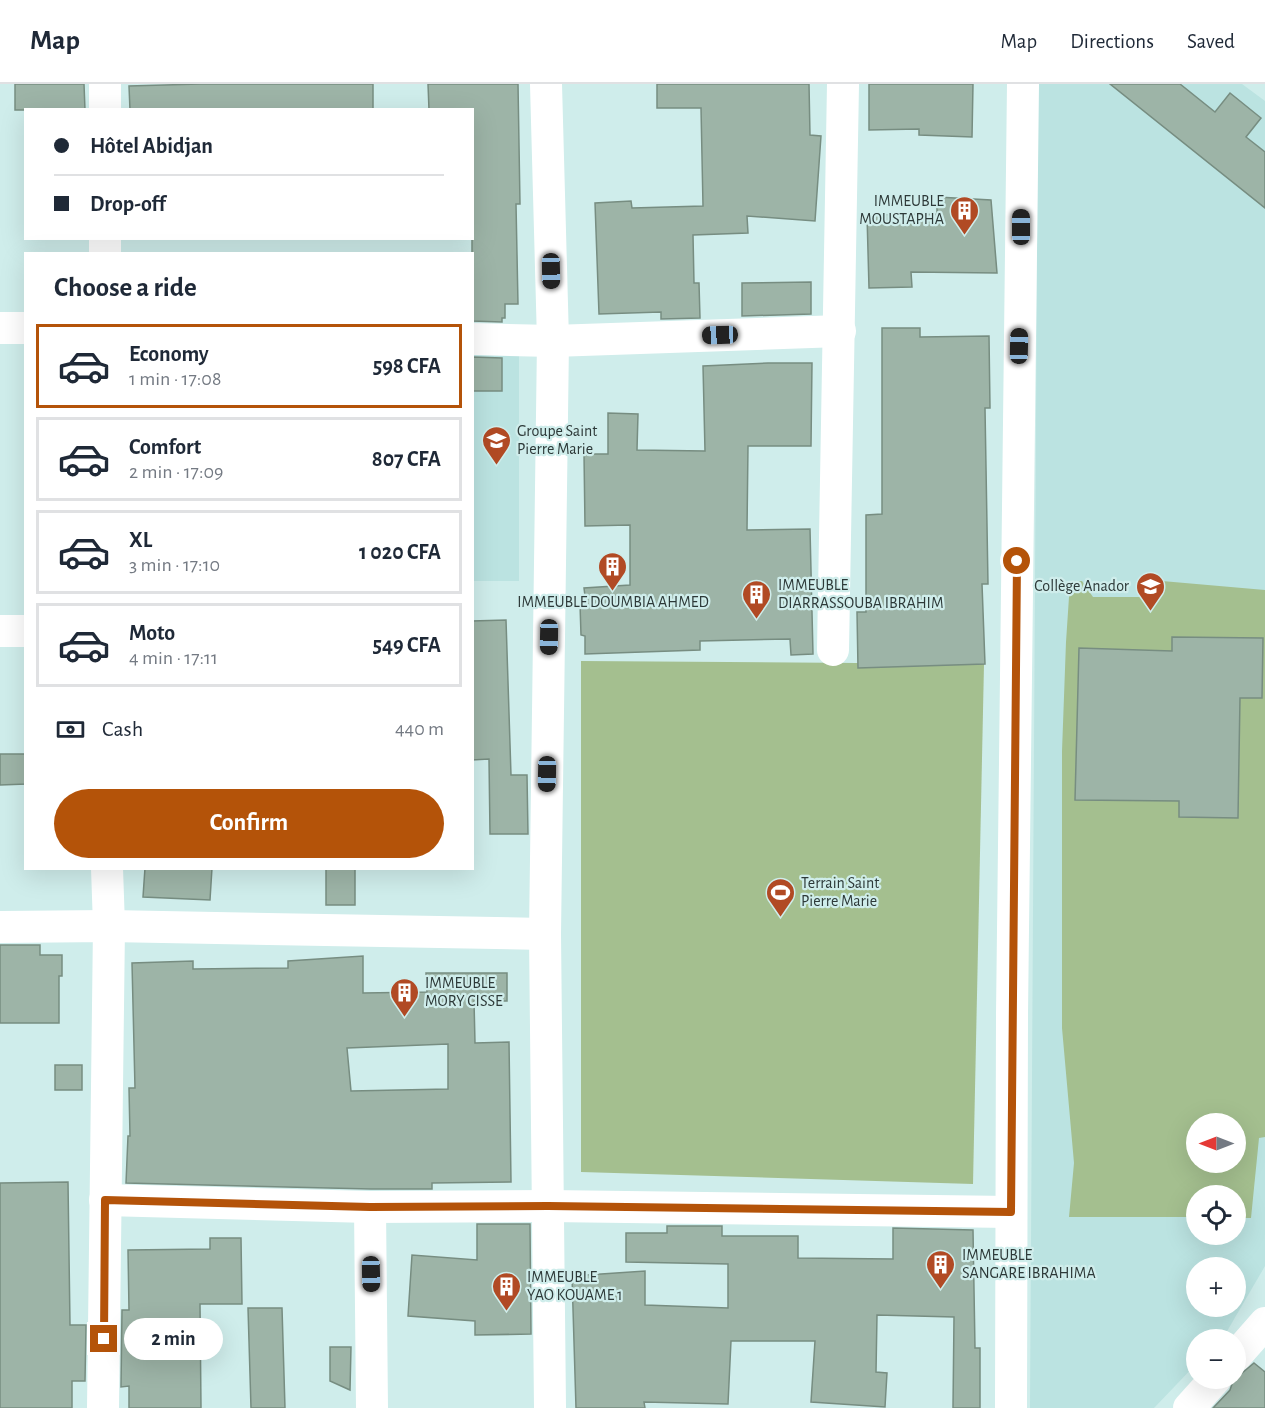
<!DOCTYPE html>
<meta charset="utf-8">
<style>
:root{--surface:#fff;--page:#f2f2f3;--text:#1f2937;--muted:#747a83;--line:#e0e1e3;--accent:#b45309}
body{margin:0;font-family:"Alegreya Sans",sans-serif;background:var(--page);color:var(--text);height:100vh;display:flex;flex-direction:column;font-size:22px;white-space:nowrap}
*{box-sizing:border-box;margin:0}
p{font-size:20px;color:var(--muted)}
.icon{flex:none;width:33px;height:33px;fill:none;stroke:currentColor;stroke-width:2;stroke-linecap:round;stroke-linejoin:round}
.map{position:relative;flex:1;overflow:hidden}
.panel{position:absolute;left:24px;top:168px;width:450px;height:618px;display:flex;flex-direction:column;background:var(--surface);border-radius:0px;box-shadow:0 6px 24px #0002}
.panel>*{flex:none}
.guide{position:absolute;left:24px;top:24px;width:450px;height:132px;border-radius:0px;box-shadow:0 6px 24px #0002;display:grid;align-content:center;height:132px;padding:0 30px;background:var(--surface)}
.needle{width:39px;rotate:270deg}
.tools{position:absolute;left:1186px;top:1029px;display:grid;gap:12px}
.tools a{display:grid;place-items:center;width:60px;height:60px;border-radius:50%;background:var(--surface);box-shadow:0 6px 24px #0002;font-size:30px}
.end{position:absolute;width:27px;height:27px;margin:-14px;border:8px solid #b45309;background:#fff;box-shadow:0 0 0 3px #fff}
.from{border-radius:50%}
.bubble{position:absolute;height:42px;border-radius:21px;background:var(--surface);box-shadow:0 6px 24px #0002;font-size:20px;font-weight:700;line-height:42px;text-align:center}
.car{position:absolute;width:18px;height:36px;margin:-18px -9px;border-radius:8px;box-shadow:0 0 4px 2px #0007;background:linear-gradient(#222 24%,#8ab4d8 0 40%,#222 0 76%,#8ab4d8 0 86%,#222 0)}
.guide b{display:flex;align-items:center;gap:21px;height:57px;font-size:22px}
.guide b+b{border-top:2px solid var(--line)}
.guide i{width:15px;height:15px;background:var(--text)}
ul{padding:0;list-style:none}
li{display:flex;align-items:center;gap:18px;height:84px;margin:0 12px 9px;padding:0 18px;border:3px solid var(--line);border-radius:0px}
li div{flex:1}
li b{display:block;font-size:22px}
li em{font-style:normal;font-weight:700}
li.on{border-color:var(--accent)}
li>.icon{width:54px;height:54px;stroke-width:1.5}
h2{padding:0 30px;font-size:27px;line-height:72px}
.pay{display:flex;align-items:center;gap:15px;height:66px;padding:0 30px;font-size:22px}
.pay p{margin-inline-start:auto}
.cta{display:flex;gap:12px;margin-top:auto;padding:12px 30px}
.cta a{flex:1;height:69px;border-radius:36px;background:var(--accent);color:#fff;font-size:24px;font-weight:700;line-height:69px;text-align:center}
header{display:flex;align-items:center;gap:36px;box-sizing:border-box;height:84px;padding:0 30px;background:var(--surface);border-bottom:2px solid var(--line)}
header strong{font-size:28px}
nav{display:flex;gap:33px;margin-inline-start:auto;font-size:21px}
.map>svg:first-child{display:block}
.built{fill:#bbe3e1;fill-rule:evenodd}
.green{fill:#a4bf8f;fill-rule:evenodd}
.building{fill:#9db4a7;stroke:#778d81;stroke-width:1.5;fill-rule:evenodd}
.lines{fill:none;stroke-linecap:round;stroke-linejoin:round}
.street{stroke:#fff;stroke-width:32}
.route{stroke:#b45309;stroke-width:8}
.labels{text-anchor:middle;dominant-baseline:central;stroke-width:4.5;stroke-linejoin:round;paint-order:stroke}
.poi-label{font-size:16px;fill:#2d3938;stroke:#cfedeb;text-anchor:start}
</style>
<header>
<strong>Map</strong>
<nav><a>Map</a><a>Directions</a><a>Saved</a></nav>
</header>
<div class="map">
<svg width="1265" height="1324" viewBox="0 0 1265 1324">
<rect width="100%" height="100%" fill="#cfedeb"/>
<g class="built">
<path d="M 1038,0 L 1242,0 L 1265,17 L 1265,1182 L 1226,1249 L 1219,1255 L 1197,1256 L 1197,1279 L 1154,1324 L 1030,1324 ZM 1197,1040 L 1236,1040 L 1236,1078 L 1197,1078 ZM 1197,1112 L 1236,1112 L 1236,1150 L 1197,1150 ZM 1197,1184 L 1236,1184 L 1236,1222 L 1197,1222 Z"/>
<path d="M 472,267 L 519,267 L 519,497 L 473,497 Z"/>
</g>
<g class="green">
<path d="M 1082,497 L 1093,513 L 1146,513 L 1162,497 L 1265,506 L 1265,1053 L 1259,1054 L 1251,1134 L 1236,1134 L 1236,1112 L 1197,1112 L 1197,1133 L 1069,1133 L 1074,1079 L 1062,944 L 1062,667 L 1066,558 L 1070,498 ZM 1197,1040 L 1236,1040 L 1236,1078 L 1197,1078 Z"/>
<path d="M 581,577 L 984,580 L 973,1100 L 581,1088 Z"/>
</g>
<g class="building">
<path d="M 15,0 L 84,0 L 85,26 L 15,26 Z"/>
<path d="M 200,0 L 373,0 L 373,26 L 130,26 L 129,2 Z"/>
<path d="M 428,0 L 518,0 L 520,120 L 516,120 L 518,220 L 505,220 L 505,234 L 502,234 L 502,238 L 472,237 L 472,26 L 429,26 Z"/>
<path d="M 657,0 L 809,0 L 810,51 L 821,52 L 815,137 L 747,132 L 748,149 L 693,151 L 694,199 L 699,199 L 700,234 L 661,235 L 661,228 L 599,230 L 595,119 L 631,117 L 632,124 L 703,122 L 701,24 L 657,24 Z"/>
<path d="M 869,0 L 973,0 L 972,53 L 919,51 L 919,45 L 869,46 Z"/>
<path d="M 1110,0 L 1180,0 L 1215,28 L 1230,9 L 1261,34 L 1246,53 L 1265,68 L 1265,124 Z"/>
<path d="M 937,113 L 991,116 L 997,189 L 911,188 L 912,203 L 869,204 L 867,131 L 937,130 Z"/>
<path d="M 811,198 L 811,230 L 742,232 L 742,199 Z"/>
<path d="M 882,244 L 920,244 L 920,253 L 989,252 L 990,324 L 985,324 L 988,500 L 982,500 L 985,580 L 858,584 L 857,528 L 866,528 L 866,431 L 882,430 Z"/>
<path d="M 472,273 L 502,274 L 502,307 L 472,307 Z"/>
<path d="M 768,279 L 812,279 L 811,362 L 748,362 L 747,446 L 810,445 L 813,570 L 791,571 L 790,555 L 700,557 L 700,566 L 585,570 L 585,552 L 581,551 L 580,520 L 586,520 L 584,504 L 630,501 L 630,441 L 585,442 L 584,370 L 608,370 L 608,329 L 638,330 L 637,366 L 705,367 L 703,282 Z"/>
<path d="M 506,536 L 511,691 L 527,691 L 528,750 L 490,750 L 489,675 L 472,676 L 472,537 Z"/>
<path d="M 1172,553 L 1263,554 L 1262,614 L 1240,614 L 1238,734 L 1179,733 L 1179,717 L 1075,716 L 1079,564 L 1172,567 Z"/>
<path d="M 0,670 L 26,670 L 26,700 L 0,701 Z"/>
<path d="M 145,784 L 212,784 L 210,816 L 143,813 Z"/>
<rect x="326" y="784" width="29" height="37"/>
<path d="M 0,861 L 40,861 L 40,871 L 62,871 L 62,892 L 59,892 L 59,939 L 0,939 Z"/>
<path d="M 363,872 L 363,909 L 427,908 L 426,889 L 507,889 L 507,917 L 474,917 L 475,959 L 509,958 L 511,1098 L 432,1099 L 432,1105 L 371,1105 L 126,1099 L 128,1052 L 130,1052 L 129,1004 L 135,1004 L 132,879 L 193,877 L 193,885 L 288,884 L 288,877 ZM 448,960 L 448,1005 L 351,1007 L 347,964 Z"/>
<rect x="55" y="981" width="27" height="25"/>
<path d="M 68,1098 L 70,1241 L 86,1241 L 85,1297 L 72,1297 L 72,1324 L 0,1324 L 0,1099 Z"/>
<path d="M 477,1140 L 530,1140 L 531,1250 L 475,1251 L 475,1237 L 408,1232 L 412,1171 L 477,1176 Z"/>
<path d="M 667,1142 L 722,1142 L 722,1152 L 798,1152 L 798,1174 L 893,1175 L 893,1144 L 973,1146 L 975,1264 L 980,1264 L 980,1324 L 953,1324 L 954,1233 L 877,1231 L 876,1288 L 887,1289 L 885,1323 L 811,1318 L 815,1257 L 731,1257 L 728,1320 L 644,1318 L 645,1324 L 576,1324 L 572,1192 L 645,1187 L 645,1221 L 728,1224 L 728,1180 L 626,1178 L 626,1149 L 667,1149 Z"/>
<path d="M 210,1154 L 241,1154 L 242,1220 L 200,1220 L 201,1324 L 129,1324 L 129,1302 L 121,1303 L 122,1226 L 129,1226 L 128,1166 L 210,1165 Z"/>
<path d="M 248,1224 L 282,1224 L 285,1324 L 251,1324 Z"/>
<path d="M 330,1263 L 351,1263 L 350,1306 L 330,1297 Z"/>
<path d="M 1254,1279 L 1265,1288 L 1265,1324 L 1213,1324 L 1230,1306 L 1234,1294 L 1236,1294 L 1236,1290 L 1242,1289 Z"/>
</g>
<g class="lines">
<g class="street">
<path d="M 546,0 L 553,257 L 545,850 L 550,1324"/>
<path d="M 105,26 L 105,0"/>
<path d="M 105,170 L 105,154"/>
<path d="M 0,244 L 26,244"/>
<path d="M 472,255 L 553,257 L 840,247"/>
<path d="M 0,547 L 26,547"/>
<path d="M 833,566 L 843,0"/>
<path d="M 0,843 L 109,842 L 545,850"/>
<path d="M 105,1116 L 370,1123 L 548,1122 L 1011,1128"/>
<path d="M 370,1123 L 372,1324"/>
<path d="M 1236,1272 L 1265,1239"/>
<path d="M 103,1324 L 109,842 L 107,784"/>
<path d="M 1011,1324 L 1012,931 L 1023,0"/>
<path d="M 1189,1324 L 1216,1294"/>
</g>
</g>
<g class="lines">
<path class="route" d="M 104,1255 L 105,1116 L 370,1123 L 548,1122 L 1011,1128 L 1017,477"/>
</g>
<defs>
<symbol id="building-pin" viewBox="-11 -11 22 30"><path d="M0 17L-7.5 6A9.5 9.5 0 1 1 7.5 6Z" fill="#b14a24" stroke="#cfedeb"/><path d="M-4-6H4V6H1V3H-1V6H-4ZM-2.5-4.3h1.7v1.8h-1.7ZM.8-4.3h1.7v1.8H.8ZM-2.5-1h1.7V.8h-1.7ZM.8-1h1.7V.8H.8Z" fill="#fff"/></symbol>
<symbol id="school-pin" viewBox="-11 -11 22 30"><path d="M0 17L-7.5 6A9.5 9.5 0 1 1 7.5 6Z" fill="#b14a24" stroke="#cfedeb"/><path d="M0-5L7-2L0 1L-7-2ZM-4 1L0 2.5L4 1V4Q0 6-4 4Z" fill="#fff"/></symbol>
<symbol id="stadium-pin" viewBox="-11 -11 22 30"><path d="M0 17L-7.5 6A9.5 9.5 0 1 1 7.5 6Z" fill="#b14a24" stroke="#cfedeb"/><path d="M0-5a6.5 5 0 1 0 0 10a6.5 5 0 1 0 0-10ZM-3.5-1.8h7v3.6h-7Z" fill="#fff"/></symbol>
</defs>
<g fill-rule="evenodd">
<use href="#building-pin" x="948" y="110" width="33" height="45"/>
<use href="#school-pin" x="480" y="340" width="33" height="45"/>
<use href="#building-pin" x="596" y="466" width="33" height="45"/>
<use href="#school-pin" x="1134" y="486" width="33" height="45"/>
<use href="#building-pin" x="740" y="494" width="33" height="45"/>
<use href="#stadium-pin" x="764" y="792" width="33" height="45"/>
<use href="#building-pin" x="388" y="892" width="33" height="45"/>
<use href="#building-pin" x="924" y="1164" width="33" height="45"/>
<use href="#building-pin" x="490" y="1186" width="33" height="45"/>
</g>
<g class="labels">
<g class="poi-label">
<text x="944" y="117" text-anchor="end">IMMEUBLE<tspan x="944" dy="18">MOUSTAPHA</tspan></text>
<text x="517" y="347">Groupe Saint<tspan x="517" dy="18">Pierre Marie</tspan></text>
<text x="778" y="501">IMMEUBLE<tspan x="778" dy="18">DIARRASSOUBA IBRAHIM</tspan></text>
<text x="1129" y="502" text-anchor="end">Collège Anador</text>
<text x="613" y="518" text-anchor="middle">IMMEUBLE DOUMBIA AHMED</text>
<text x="801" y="799">Terrain Saint<tspan x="801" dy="18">Pierre Marie</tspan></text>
<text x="425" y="899">IMMEUBLE<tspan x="425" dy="18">MORY CISSE</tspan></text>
<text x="962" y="1171">IMMEUBLE<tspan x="962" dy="18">SANGARE IBRAHIMA</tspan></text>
<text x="527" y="1193">IMMEUBLE<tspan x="527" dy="18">YAO KOUAME 1</tspan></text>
</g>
</g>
</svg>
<div class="tools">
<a><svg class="needle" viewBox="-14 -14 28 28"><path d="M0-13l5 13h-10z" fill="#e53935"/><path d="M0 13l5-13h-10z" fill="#747a83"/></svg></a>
<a><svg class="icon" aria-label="locate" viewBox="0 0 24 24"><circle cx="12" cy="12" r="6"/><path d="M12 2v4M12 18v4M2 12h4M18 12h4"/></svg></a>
<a>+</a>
<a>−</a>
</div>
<i class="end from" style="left:1017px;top:477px"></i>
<i class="end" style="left:104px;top:1255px"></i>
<div class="bubble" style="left:124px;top:1234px;width:99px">2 min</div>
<i class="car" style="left:1021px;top:143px;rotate:0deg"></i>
<i class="car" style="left:551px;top:187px;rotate:179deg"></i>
<i class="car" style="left:720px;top:251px;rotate:268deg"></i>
<i class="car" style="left:1019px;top:262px;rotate:1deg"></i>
<i class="car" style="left:549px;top:553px;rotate:181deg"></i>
<i class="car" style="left:547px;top:690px;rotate:181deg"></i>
<i class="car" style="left:371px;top:1190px;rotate:179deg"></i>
<div class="guide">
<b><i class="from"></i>Hôtel Abidjan</b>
<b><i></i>Drop-off</b>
</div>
<section class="panel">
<h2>Choose a ride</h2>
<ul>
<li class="on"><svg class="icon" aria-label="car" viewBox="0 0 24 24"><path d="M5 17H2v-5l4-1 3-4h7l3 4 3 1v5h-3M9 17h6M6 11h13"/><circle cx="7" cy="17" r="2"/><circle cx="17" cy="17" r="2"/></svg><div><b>Economy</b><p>1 min · 17:08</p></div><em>598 CFA</em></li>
<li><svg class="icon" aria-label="car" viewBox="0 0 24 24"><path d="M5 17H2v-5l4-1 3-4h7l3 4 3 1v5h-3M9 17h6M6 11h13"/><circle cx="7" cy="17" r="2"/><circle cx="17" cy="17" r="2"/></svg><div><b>Comfort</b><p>2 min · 17:09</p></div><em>807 CFA</em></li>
<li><svg class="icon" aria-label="car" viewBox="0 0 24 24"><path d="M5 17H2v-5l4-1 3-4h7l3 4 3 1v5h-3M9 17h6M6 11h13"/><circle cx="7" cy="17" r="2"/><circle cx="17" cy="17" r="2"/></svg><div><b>XL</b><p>3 min · 17:10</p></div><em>1 020 CFA</em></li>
<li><svg class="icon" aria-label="car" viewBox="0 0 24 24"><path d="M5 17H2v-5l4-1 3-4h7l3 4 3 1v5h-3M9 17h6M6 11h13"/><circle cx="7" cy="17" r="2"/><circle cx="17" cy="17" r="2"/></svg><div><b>Moto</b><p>4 min · 17:11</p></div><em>549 CFA</em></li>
</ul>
<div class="pay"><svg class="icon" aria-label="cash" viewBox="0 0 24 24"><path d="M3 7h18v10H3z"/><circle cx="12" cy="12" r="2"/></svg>Cash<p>440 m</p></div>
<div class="cta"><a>Confirm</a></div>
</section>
</div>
